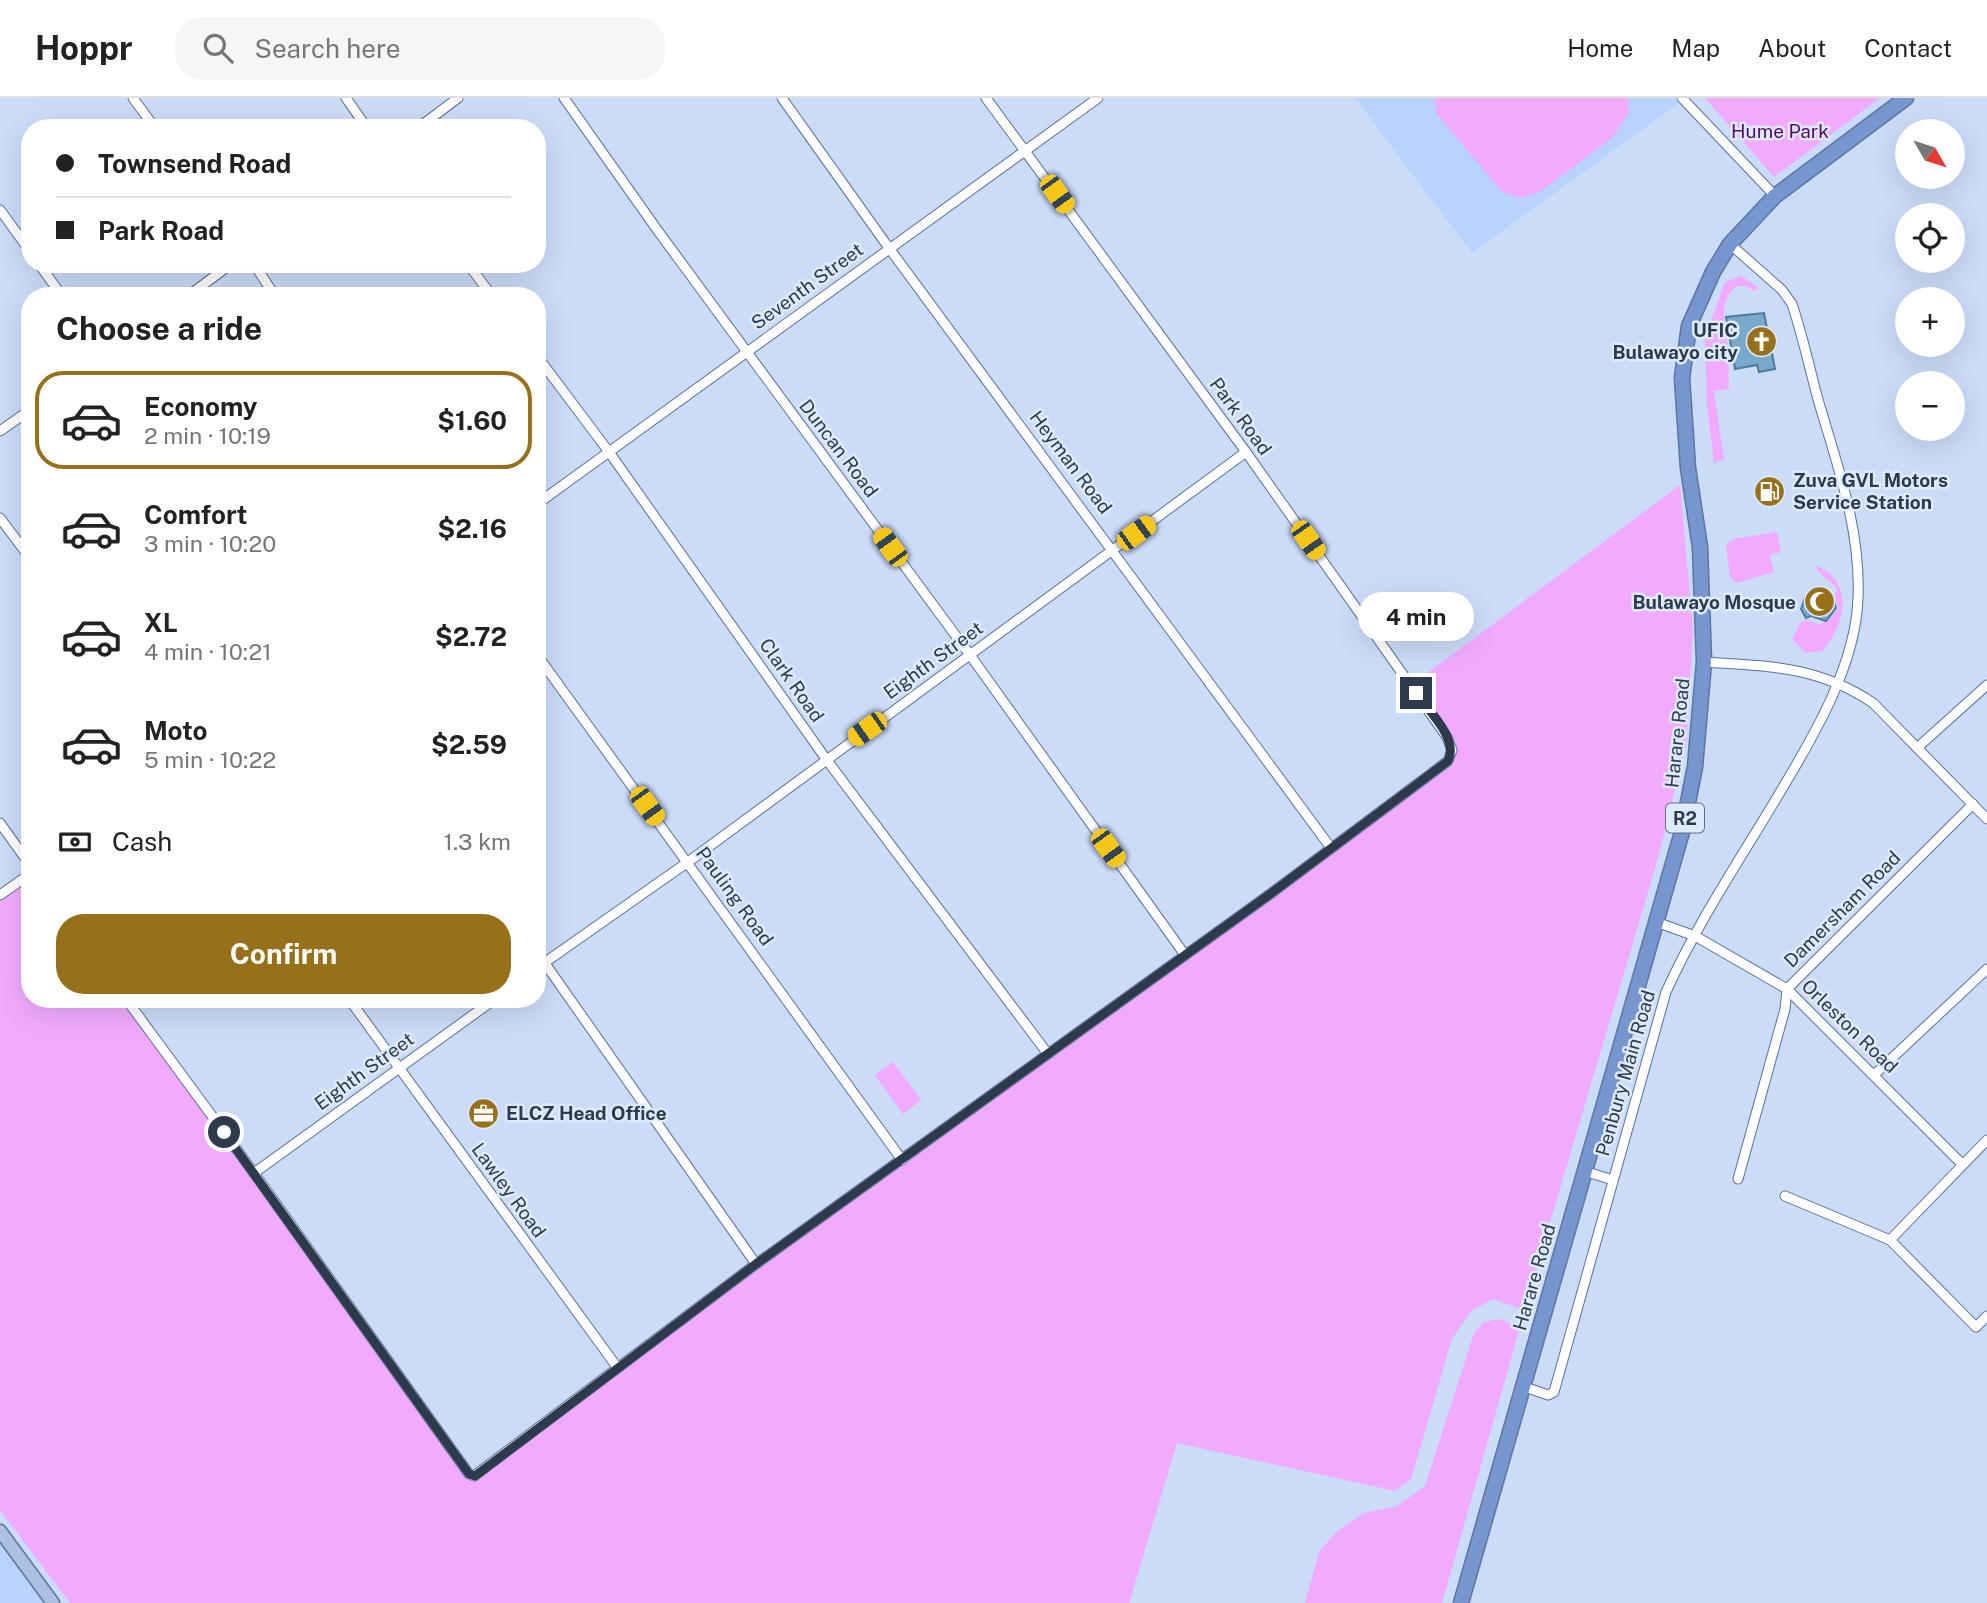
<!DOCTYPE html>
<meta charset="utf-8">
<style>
:root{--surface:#fff;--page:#f6f6f6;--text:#222;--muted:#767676;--line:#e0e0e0;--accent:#96701a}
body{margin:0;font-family:"Public Sans",sans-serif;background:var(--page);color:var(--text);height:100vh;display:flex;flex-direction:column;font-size:26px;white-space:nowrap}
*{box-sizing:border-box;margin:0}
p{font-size:23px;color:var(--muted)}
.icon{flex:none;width:38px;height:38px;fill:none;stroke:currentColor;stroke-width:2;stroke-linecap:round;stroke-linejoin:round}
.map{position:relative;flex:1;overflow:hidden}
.panel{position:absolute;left:21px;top:189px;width:525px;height:721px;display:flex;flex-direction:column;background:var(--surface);border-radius:28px;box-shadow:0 7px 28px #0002}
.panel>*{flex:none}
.hud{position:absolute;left:21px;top:21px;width:525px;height:154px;border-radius:28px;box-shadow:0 7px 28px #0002;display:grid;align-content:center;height:154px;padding:0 35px;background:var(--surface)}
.needle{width:46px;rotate:129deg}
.fabs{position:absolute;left:1895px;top:21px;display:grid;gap:14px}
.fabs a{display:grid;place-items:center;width:70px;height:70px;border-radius:50%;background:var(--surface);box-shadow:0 7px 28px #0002;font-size:35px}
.end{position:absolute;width:32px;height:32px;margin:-16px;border:9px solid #2e394c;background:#fff;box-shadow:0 0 0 4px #fff}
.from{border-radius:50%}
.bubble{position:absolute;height:49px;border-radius:24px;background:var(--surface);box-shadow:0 7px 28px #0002;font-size:23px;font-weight:700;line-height:49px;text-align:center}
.car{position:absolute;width:21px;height:42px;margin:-21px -10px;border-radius:9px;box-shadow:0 0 5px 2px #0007;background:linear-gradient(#f5c518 24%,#345 0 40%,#f5c518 0 76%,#345 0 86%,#f5c518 0)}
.hud b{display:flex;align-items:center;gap:24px;height:66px;font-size:26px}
.hud b+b{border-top:2px solid var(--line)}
.hud i{width:18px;height:18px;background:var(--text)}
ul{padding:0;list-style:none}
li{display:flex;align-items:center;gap:21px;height:98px;margin:0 14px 10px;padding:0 21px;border:4px solid transparent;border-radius:28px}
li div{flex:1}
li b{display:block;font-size:26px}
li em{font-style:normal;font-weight:700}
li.active{border-color:var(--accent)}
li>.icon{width:63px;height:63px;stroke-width:1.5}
h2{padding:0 35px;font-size:32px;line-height:84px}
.pay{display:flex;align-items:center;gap:18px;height:77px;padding:0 35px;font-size:26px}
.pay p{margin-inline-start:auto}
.primary-button{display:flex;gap:14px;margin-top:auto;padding:14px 35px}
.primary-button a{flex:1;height:80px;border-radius:28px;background:var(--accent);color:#fff;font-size:28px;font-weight:700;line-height:80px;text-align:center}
header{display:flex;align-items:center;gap:42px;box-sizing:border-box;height:98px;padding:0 35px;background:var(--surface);border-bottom:2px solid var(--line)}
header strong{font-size:33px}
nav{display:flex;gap:38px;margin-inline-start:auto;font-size:24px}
.search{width:490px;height:63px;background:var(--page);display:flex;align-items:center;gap:18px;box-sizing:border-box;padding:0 24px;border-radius:28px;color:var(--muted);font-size:26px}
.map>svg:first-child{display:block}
.built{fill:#b9d2fe}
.green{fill:#f2aafe}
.building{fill:#78a8cc;stroke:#4d7b9e;stroke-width:2}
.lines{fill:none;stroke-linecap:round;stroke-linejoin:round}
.minor-casing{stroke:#59719c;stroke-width:11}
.major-casing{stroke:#5d75a1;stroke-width:15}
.highway-casing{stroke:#5d75a1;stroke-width:17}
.minor{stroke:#fff;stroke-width:9}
.major{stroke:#adc0e2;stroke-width:12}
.highway{stroke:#7796cf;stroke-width:14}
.route{stroke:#2e394c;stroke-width:9}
.labels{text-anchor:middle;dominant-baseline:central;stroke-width:5;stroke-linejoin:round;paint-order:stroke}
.shield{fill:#dde9fc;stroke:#626e81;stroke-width:2}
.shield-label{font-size:18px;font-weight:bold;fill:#2e394c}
.park-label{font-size:19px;fill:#590664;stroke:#dde9fc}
.street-label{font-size:19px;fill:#2e394c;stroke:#dde9fc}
.poi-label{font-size:19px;font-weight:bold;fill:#2e394c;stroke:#dde9fc;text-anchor:end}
</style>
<header>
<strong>Hoppr</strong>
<div class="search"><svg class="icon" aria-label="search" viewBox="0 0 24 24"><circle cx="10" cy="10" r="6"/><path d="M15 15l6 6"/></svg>Search here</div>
<nav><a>Home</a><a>Map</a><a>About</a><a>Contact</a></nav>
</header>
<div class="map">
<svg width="1987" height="1505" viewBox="0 0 1987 1505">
<rect width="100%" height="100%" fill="#cbdcf9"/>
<g class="built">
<path d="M 1355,0 L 1674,0 L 1679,5 L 1472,155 Z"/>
<path d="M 0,1445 L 44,1505 L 0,1505 Z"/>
</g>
<g class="green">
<path d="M 1435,0 L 1628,0 L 1629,15 L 1613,39 L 1541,93 L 1521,100 L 1502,94 L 1436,15 Z"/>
<path d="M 1705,0 L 1880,0 L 1774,79 Z"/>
<path d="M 1741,178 L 1759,190 L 1754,193 L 1746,188 L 1737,188 C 1716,203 1726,230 1728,251 C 1729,264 1728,277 1729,291 L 1714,293 L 1724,362 L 1714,365 L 1707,307 L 1705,240 L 1725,184 Z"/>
<path d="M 1680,387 L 1693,532 L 1686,647 L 1656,767 L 1524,1212 L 1493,1201 L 1471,1213 L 1452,1241 L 1411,1381 L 1395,1393 L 1177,1345 L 1129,1505 L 70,1505 L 0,1412 L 0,797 L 30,776 L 30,901 L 127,901 L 471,1383 L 772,1160 L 1454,666 L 1456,644 L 1414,585 Z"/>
<path d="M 1777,434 L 1781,454 L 1770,457 L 1774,474 L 1737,485 L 1730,479 L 1726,447 L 1733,441 Z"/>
<path d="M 1815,467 C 1855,482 1846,528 1822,553 L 1806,555 L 1792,541 L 1801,524 L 1808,522 L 1820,527 L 1838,512 L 1835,497 L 1837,491 C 1830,481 1821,480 1815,467 Z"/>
<path d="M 893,964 L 921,1002 L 903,1016 L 875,977 Z"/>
<path d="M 1499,1221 L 1520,1229 L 1442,1505 L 1305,1505 L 1319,1454 L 1336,1434 L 1364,1415 L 1397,1408 L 1425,1388 L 1474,1235 L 1484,1224 Z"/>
</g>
<g class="building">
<path d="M 1764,215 L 1775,271 L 1759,274 L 1757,267 L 1735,271 L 1726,219 Z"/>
<path d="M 1819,491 L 1832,496 L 1836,510 L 1826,523 L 1811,518 L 1806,520 L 1801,511 L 1806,497 Z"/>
</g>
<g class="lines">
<defs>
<g id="minor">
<path d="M 133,0 L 155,30"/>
<path d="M 346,0 L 367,30"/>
<path d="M 564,0 L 658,133 L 970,557 L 1185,857"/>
<path d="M 782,0 L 889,150 L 1331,750"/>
<path d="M 1682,0 L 1775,98"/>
<path d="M 418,30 L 458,0"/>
<path d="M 0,112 L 30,153"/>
<path d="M 39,166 L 62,198"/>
<path d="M 254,166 L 275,198"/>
<path d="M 468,166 L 492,198"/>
<path d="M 188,198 L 231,166"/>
<path d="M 537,258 L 609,354 L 826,661 L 1048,956"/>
<path d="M 0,333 L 30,312"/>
<path d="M 537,406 L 1098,0"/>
<path d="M 0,420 L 30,460"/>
<path d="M 537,557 L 902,1062"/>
<path d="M 1704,564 C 1768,568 1818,568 1873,605 L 1987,721"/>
<path d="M 1917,650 L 1987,587"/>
<path d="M 0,725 L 30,767"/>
<path d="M 0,797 L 30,776"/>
<path d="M 1656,824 L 1695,838 L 1787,891 L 1962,1066"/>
<path d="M 537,854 L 756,1166"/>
<path d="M 537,870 L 688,764 L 1246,354"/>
<path d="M 126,901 L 254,1075 L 469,1376 L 474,1378 L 756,1166 L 1266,799 L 1448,663 L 1452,652 L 1447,639 L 1246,354 L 986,0"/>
<path d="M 349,901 L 617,1269"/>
<path d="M 1874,977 L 1987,871"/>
<path d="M 1584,1073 L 1613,1082"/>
<path d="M 254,1075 L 495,901"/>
<path d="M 1738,1081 L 1785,911 L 1787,891 L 1973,706"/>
<path d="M 1785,1098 L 1890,1142 L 1976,1229 L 1987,1218"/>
<path d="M 1890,1142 L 1987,1042"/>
<path d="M 1522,1288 L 1548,1297 L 1554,1294 L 1666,894 C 1698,823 1743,757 1782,691 C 1815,636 1856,566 1858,500 C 1861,430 1836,364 1817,298 C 1809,267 1802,236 1792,206 L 1782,192 L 1730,146"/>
</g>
<path id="major" d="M 0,1433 L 53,1505"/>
<path id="highway" d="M 1461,1505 L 1682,734 L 1695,669 L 1704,564 L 1700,449 L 1688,370 L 1682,280 L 1689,228 L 1713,174 L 1730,146 L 1775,98 L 1906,0"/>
</defs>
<use href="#minor" class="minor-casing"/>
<use href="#major" class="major-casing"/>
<use href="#highway" class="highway-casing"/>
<use href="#minor" class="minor"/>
<use href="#major" class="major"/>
<use href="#highway" class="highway"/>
</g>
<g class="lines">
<path class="route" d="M 224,1034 L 469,1376 L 475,1378 L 756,1166 L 1266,799 L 1448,663 C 1459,641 1429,613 1416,595"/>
</g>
<defs>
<symbol id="church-disc" viewBox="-11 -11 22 22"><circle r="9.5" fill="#96701a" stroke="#dde9fc"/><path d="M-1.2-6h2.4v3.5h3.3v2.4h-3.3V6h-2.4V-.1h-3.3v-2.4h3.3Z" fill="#fff"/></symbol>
<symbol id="fuel-disc" viewBox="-11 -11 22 22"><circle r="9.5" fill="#96701a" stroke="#dde9fc"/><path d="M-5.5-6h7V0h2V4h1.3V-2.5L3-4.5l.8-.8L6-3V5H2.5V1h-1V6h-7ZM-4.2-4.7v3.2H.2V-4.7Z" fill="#fff"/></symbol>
<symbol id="mosque-disc" viewBox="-11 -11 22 22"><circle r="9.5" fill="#96701a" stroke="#dde9fc"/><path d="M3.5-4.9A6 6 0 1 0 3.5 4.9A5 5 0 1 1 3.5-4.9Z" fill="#fff"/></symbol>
<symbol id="office-disc" viewBox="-11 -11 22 22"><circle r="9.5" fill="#96701a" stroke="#dde9fc"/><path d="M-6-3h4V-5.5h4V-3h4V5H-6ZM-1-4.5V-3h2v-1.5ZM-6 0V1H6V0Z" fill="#fff"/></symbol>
</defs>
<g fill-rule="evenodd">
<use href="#church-disc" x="1744" y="226" width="35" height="35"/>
<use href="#fuel-disc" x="1752" y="376" width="35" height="35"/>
<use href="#mosque-disc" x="1802" y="486" width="35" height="35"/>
<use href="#office-disc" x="466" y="998" width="35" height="35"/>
</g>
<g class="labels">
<rect class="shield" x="1666" y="705.5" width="38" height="29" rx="5"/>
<g class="shield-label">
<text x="1685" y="720">R2</text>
</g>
<g class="park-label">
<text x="1780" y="33">Hume Park</text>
</g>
<g class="street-label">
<text transform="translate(807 188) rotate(-36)">Seventh Street</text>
<text transform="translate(1241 318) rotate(54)">Park Road</text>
<text transform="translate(839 350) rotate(53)">Duncan Road</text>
<text transform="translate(1071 364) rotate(53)">Heyman Road</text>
<text transform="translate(933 562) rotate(-36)">Eighth Street</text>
<text transform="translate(792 582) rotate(55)">Clark Road</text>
<text transform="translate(1677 635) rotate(-84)">Harare Road</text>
<text transform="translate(735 798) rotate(54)">Pauling Road</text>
<text transform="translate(1842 811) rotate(-45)">Damersham Road</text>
<text transform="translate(1850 928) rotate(44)">Orleston Road</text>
<text transform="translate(364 973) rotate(-36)">Eighth Street</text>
<text transform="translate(1625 975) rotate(-74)">Penbury Main Road</text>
<text transform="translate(509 1092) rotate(54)">Lawley Road</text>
<text transform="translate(1534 1179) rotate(-74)">Harare Road</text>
</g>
<g class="poi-label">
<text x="1738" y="232">UFIC<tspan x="1738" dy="22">Bulawayo city</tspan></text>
<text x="1793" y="382" text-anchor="start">Zuva GVL Motors<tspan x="1793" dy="22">Service Station</tspan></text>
<text x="1796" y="504">Bulawayo Mosque</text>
<text x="506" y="1015" text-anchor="start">ELCZ Head Office</text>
</g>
</g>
</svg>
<div class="fabs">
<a><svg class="needle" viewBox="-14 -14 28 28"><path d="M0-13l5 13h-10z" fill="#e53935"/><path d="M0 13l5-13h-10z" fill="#767676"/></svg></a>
<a><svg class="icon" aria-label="locate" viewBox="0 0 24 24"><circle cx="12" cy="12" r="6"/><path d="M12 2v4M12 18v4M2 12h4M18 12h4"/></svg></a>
<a>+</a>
<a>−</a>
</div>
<i class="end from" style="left:224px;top:1034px"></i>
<i class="end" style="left:1416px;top:595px"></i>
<div class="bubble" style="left:1358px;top:494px;width:116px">4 min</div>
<i class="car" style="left:1057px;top:96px;rotate:144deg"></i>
<i class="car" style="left:1136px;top:435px;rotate:54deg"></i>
<i class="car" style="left:1308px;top:442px;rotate:145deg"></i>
<i class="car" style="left:890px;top:449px;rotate:324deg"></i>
<i class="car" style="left:867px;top:631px;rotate:235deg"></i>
<i class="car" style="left:647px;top:708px;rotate:144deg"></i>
<i class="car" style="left:1108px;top:750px;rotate:144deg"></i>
<div class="hud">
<b><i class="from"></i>Townsend Road</b>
<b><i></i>Park Road</b>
</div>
<section class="panel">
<h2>Choose a ride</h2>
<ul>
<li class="active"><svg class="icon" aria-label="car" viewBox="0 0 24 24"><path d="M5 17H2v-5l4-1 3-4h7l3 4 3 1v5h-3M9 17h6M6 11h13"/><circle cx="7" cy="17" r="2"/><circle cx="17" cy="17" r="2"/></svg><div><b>Economy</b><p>2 min · 10:19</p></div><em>$1.60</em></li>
<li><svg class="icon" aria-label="car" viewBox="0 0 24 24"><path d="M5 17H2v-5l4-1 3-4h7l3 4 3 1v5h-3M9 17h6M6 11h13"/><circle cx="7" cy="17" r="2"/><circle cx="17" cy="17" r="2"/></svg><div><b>Comfort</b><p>3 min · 10:20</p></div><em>$2.16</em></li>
<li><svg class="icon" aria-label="car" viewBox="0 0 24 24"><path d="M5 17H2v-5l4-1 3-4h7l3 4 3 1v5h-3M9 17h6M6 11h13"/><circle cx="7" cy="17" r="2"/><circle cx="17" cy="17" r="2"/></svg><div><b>XL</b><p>4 min · 10:21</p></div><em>$2.72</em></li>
<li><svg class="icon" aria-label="car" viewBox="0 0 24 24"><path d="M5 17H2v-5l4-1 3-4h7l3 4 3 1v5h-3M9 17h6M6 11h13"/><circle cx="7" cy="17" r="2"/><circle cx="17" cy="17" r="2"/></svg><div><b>Moto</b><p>5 min · 10:22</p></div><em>$2.59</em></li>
</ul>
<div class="pay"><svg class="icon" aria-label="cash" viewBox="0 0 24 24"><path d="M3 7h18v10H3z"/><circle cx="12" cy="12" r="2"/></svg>Cash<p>1.3 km</p></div>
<div class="primary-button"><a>Confirm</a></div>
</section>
</div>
